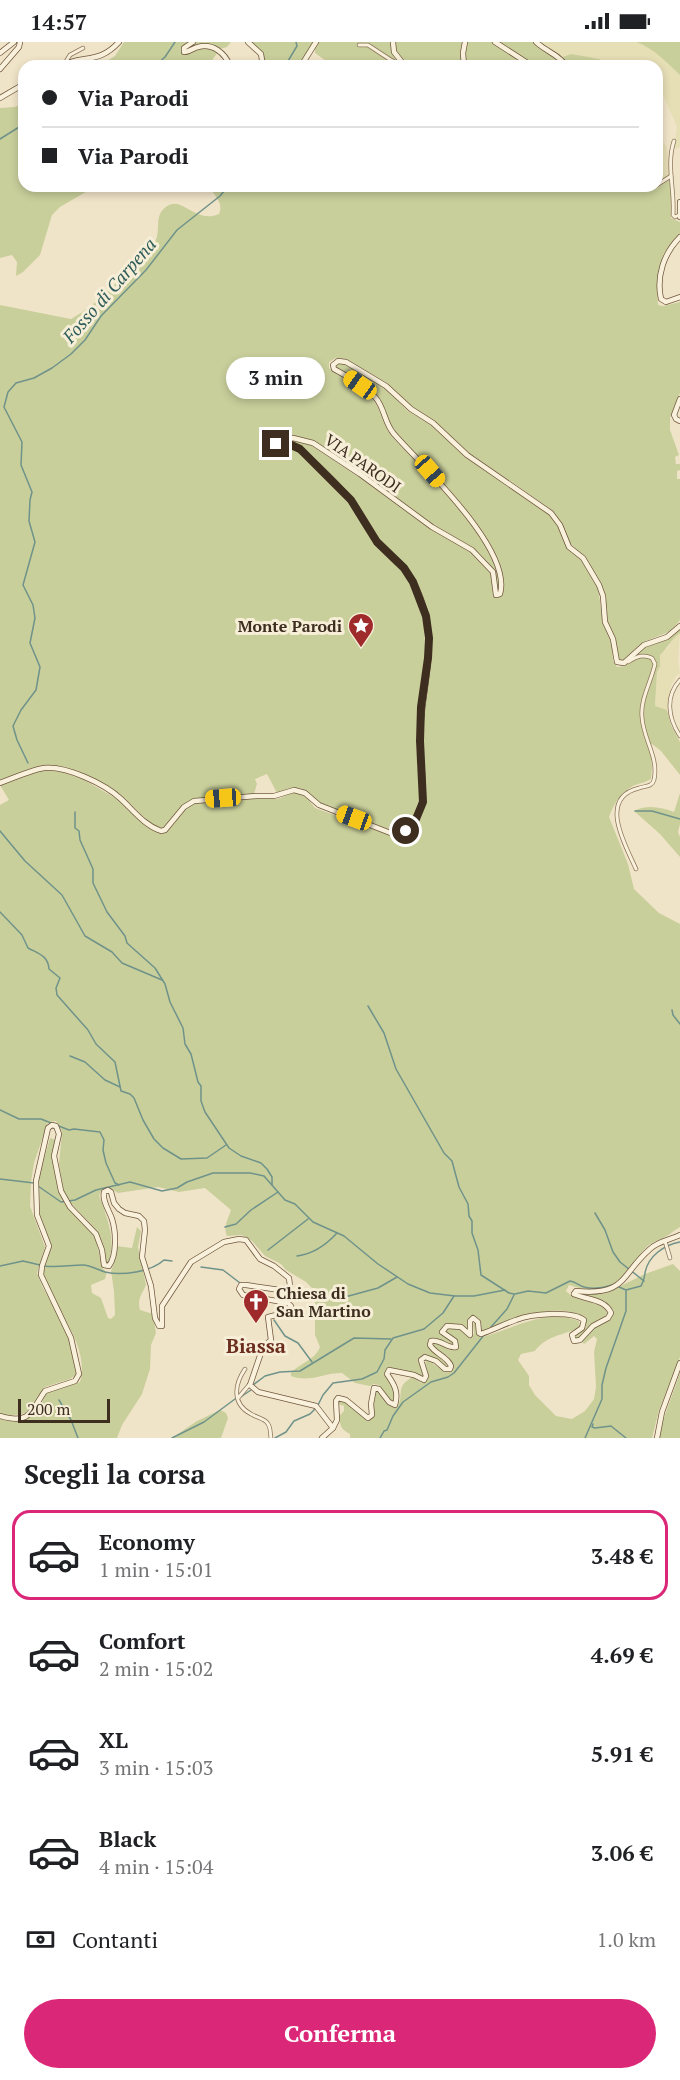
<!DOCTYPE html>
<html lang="it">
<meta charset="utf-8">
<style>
:root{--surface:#fff;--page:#f6f6f6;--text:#202124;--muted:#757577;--line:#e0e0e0;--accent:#db2777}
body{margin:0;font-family:"PT Serif",serif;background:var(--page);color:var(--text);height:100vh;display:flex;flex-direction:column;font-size:22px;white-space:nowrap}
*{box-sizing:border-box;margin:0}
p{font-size:20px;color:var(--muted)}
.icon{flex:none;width:33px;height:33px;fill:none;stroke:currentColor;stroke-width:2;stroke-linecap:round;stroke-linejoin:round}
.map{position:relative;height:1396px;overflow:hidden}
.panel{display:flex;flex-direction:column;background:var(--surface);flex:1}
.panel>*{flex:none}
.banner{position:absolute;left:18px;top:18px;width:645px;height:132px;border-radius:18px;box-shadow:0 3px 9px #0003;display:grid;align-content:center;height:132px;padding:0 24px;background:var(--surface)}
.scale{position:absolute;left:18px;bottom:15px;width:92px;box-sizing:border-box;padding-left:6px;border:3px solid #3d2e20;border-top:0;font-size:16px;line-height:21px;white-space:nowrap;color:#3d2e20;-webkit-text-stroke:4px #f7eed8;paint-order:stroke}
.end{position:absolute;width:27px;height:27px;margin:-14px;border:8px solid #3d2e20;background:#fff;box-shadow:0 0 0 3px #fff}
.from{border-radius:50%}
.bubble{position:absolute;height:42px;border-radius:21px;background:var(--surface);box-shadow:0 3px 9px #0003;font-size:20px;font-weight:600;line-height:42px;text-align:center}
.car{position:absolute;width:18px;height:36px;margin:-18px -9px;border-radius:8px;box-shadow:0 0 4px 2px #0007;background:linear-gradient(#f5c518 24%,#345 0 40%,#f5c518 0 76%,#345 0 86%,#f5c518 0)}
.banner b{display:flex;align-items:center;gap:21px;height:57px;font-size:22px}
.banner b+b{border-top:2px solid var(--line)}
.banner i{width:15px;height:15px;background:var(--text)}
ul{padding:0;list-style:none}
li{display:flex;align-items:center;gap:18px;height:90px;margin:0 12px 9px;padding:0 12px;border:3px solid transparent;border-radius:18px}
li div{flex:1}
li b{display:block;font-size:22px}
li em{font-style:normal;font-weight:600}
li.selected{border-color:var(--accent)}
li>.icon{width:54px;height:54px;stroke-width:1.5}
h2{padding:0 24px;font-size:27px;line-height:72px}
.pay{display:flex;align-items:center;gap:15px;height:66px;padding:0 24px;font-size:22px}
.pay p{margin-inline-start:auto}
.action{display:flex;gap:12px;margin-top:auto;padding:12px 24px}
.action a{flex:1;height:69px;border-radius:36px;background:var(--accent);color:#fff;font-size:24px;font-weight:600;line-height:69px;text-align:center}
.status{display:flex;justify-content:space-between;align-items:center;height:42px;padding:0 30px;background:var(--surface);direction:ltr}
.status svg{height:16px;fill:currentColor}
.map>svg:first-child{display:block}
.farmland{fill:#e6deb5}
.green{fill:#c9cf9b}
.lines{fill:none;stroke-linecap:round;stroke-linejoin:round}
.stream{stroke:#6f938a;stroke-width:1.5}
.street-casing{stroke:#8d765c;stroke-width:4.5}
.secondary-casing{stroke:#6f573f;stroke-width:6}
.street{stroke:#faf1dc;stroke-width:3}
.secondary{stroke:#faf1dc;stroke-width:4.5}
.route{stroke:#3d2e20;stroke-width:8}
.labels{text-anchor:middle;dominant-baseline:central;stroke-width:6;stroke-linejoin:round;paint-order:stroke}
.street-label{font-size:16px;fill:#3d2e20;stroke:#f7eed8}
.poi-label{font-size:16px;font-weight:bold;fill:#3d2e20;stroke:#f7eed8;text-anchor:end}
.water-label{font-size:18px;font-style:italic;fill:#2f5d5a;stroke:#f7eed8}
.quarter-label{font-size:20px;font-weight:bold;fill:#6b2e1e;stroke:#f7eed8}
</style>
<div class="status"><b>14:57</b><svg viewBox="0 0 49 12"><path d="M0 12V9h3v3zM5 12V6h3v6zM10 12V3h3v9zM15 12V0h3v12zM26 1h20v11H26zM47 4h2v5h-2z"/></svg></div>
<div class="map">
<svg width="680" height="1396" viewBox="0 0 680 1396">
<rect width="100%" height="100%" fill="#f0e4c8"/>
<g class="farmland">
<path d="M 539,0 L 636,0 L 651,6 L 661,13 L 680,33 L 680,105 L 674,107 L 677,85 L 664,55 L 657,51 L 657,24 L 612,24 L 599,17 L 566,13 L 562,15 Z"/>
<path d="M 657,92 L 666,104 L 668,111 L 669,133 L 657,140 Z"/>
<path d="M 680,591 L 678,617 L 680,632 L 676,634 L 671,644 L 667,668 L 655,665 L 657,630 L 660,624 L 660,613 L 668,606 L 674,595 Z"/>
</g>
<g class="green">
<path d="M 124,0 L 231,0 L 227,5 L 220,7 L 208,24 L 99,24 L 115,14 Z"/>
<path d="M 251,0 L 314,0 L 299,24 L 265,24 L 262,10 Z"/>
<path d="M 318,0 L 391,0 L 391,8 L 401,24 L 329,24 L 329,21 L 315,11 L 315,7 Z"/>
<path d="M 395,0 L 463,0 L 461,10 L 462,24 L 407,24 L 396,9 Z"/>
<path d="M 468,0 L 492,0 L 529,24 L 466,24 L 464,14 Z"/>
<path d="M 499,0 L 534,0 L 561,19 L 564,24 L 536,24 Z"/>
<path d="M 636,0 L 680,0 L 680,33 C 665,19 655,7 636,0 Z"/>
<path d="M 571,12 L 599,17 L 612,24 L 568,24 L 562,15 Z"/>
<path d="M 24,61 L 24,144 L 96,144 L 60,165 L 52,173 L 40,213 L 23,230 L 16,234 L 17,220 L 12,213 L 0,216 L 0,66 L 15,65 Z"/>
<path d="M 669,138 L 673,160 L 671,176 L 680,180 L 680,191 L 663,213 L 657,248 L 658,263 L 663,264 L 680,260 L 680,351 L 670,376 L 670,388 L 679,413 L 675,415 L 676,422 L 680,422 L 680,428 L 677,429 L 677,437 L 680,437 L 680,578 L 671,589 L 646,599 L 623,618 L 618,618 L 615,598 L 608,580 L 605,554 L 601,542 L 587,518 L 570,501 L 559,478 L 552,468 L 468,410 L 434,380 L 405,359 L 387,341 L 346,317 L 336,316 L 329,320 L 329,326 C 342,337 358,342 371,355 C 381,366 382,380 390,392 C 401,406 417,419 429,432 C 453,457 502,513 500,549 L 497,552 L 493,528 L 481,513 L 470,504 L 434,483 L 326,406 C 309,397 293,390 274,397 L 274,403 L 278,406 L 289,404 L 299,409 L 349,460 L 367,491 L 382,510 L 400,526 L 411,542 L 424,576 L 425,618 L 419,664 L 416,700 L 420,761 C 418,773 407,789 394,789 L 320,763 L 310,752 L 300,746 L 290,746 L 277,751 L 267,732 L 255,737 L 257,742 L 254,752 C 239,753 197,753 187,760 C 177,767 172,781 161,787 C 145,779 135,765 122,754 C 106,739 61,719 40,724 C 26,728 13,735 0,739 L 0,263 L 71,277 C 98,262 118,239 139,216 C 144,211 152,206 155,200 C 162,187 152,172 169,163 C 184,156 196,182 219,172 C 224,160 214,154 209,144 L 659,145 Z"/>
<path d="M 336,321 L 344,321 L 385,346 L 408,369 L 431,383 L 466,416 L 550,473 L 557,483 L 566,505 L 572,511 L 579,515 L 598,546 L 603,581 L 612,602 L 613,619 L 617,625 L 625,624 L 645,606 L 663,599 L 680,587 L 680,591 C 671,597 668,606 660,613 L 660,624 L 657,630 L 655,664 L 667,668 L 671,683 L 680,700 L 680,733 L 661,709 L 652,702 L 650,703 L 652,725 L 651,737 C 645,741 639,741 633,744 C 621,750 613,763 609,775 L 628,822 L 634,847 L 659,871 L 680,882 L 680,1185 C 674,1188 671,1192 665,1195 C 661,1198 656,1198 652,1201 C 642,1207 635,1220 628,1229 C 613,1249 590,1251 569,1243 L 566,1249 C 577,1261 597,1257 608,1271 L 607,1274 L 593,1281 L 579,1297 L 574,1297 L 574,1293 L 586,1285 L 585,1275 C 555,1259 510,1278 481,1290 L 480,1280 L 473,1274 L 469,1278 L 468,1290 L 461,1282 L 445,1283 L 442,1286 L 441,1291 L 453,1300 L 454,1304 L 433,1296 L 428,1299 C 428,1311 445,1315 449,1326 L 434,1316 L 425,1313 L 419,1317 L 424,1336 L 399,1328 L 386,1328 L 386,1334 L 393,1342 L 395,1360 L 389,1357 L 379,1343 L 374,1342 L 370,1344 L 355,1341 L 342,1331 C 322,1331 311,1341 291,1334 L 291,1331 C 300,1321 315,1318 320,1305 L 315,1293 L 315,1259 L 312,1246 L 306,1240 L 286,1228 L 281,1222 L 265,1214 L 252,1199 L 242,1193 L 227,1194 C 223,1185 228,1177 231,1168 L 205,1146 L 179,1150 L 158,1145 L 118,1151 L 108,1145 L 103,1146 L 99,1153 C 107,1177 117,1197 108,1222 L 106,1222 L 105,1208 L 98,1190 L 71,1161 L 63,1147 L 59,1122 L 62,1090 L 56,1079 L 48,1080 L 34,1121 L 31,1140 L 30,1164 L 45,1205 L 37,1231 L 42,1244 L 59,1275 L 69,1298 L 76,1325 L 76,1333 L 70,1337 L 45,1345 L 29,1370 C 19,1373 11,1375 0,1371 L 0,763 L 9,758 L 0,743 L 43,728 L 61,730 L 81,736 L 117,757 L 147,785 L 161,792 C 175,787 179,770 191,763 C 205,755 258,757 275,757 C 282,757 289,751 297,750 L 307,756 L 315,766 L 395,795 C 411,793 422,777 425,761 L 422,698 L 424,665 L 430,627 L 432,604 L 431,588 L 427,566 L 416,539 L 406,524 L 380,499 L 352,456 L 302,405 L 290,400 L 277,401 L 290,398 L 304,400 L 312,404 L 368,441 L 432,488 L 472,511 L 491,532 L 493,554 L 498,555 L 503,551 C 508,494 428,430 395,389 C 386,378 386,363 376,353 C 364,340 348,334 334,324 Z"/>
<path d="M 680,751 L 680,782 L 678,790 L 680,795 L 680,815 L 660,792 L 634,769 C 646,762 662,765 674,770 Z"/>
<path d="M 50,1096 L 56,1098 C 53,1119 54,1141 64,1161 L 95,1195 L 103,1227 L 107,1230 L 105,1237 L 91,1243 L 92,1251 L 101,1256 L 108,1276 L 111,1277 L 115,1273 L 114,1249 L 111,1229 L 114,1221 L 116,1204 L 132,1206 L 137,1185 L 141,1189 L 138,1205 L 146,1243 C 142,1252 137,1257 140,1268 L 153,1272 L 156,1291 L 151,1303 L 150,1327 L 142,1352 L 122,1383 L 117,1396 L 0,1396 L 0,1377 C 28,1384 35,1374 47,1351 L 80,1340 C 91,1303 52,1265 43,1231 L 51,1203 L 40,1175 L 39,1134 Z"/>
<path d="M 673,1222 L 680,1229 L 680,1315 L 659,1368 L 652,1396 L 350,1396 L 350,1392 C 341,1387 339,1383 340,1373 L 344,1369 L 344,1364 L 338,1362 L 337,1358 L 345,1360 L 370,1377 L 373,1375 L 375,1348 C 384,1352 384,1364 396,1366 C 406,1354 393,1345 413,1335 L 421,1341 L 427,1339 L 428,1332 L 425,1318 L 431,1320 L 445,1330 L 452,1328 C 455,1315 441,1311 433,1303 L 435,1301 C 443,1302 447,1310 456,1308 L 458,1306 L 457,1299 L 446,1290 L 448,1286 L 458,1286 L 471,1295 L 474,1292 L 473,1282 L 475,1280 L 477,1292 L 482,1295 C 514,1287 544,1266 579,1279 L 580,1284 L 577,1287 C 562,1293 546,1294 535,1309 L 521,1312 L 518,1318 L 529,1334 L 529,1343 L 535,1353 L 556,1374 L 572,1377 L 585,1369 L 594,1357 L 596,1345 L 594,1310 L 597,1297 L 594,1294 L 584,1302 L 582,1300 L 595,1286 L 611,1277 L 614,1269 L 604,1259 L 583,1252 L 606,1251 L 645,1232 Z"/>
<path d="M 680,1331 L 680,1396 L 660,1396 L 660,1387 Z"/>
<path d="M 220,1368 L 226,1371 L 228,1376 L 221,1396 L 172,1396 L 197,1379 Z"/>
</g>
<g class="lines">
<g class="stream">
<path d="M 155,24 L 165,15 L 175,0"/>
<path d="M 285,24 L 297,4 L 296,0"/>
<path d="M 0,97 L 24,82"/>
<path d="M 28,721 L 17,698 L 13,684 L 21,668 L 36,648 L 40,625 L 30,601 L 35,576 L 33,563 L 23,543 L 35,500 L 29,479 L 30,458 L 32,450 L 21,423 L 22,400 L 4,365 L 8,350 L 16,341 L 34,336 L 52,326 L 71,312 L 85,298 L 101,274 L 146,228 L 177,188 L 220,154 L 228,144"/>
<path d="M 635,769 L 652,769 L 680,777"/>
<path d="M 75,770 L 75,786 L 79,789 L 80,798 L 93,827 L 93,841 L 107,870 L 125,894 L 127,901 L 155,926 L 165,942 L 170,960 L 183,986 L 185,1002 L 191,1012 L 198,1040 L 201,1044 L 201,1059 L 205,1070 L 229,1106 L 241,1114 L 261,1121 L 267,1127 L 272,1135 L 272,1143"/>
<path d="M 0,789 L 25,819 L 62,853 L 85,894 L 112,910 L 122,921 L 162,938"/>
<path d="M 0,870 L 22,893 L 28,906 C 37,911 48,913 49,927 L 60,936 L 56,946 L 57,953 L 88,988 L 96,1002 L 115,1020 L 121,1049 L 130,1052 L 134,1056 L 143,1078 L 154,1097 L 163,1106 L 181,1117 L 207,1116 L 226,1103"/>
<path d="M 368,964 L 384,991 L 396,1027 L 444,1111 L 452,1119 L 459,1145 L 468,1162 L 469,1174 L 472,1179 L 472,1191 L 478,1208 L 481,1233 L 509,1251 L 514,1252"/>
<path d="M 672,968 L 673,973 L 680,982"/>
<path d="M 70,1014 L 85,1020 L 105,1038 L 120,1045"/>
<path d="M 0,1068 L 19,1077 L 41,1077 L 69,1088 L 74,1087 L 100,1090 L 104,1098 L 103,1108 L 106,1121 L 115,1141 L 119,1143"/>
<path d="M 0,1137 L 34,1141"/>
<path d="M 38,1144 L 61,1160 L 75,1158 L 96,1148 L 130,1140 L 162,1149 L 177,1146 L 187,1140 L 213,1131 L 250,1131 L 264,1134 L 285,1158 L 295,1162 L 313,1180 L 344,1194 L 378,1222 L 408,1242 L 430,1251 L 455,1254 L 474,1254 L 505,1248"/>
<path d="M 595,1171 L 605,1188 L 613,1210 L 620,1220 L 644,1239"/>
<path d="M 225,1185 L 236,1182 L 251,1168 L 278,1150"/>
<path d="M 268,1208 L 308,1177"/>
<path d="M 297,1214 C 314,1212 326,1203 337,1191"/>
<path d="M 0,1224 L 23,1219 L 40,1223"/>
<path d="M 44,1224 C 57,1226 70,1223 83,1223 C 90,1223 98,1228 105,1230 C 122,1234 151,1230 164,1218 L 172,1219"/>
<path d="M 201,1225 L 223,1228 L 240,1241"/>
<path d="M 619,1245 L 626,1248 L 641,1244 C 644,1239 644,1237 645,1231 C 648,1214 664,1203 680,1200"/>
<path d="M 515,1252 L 528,1249 L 546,1251 L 570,1239 C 576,1240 578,1243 584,1245 C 596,1248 605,1245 615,1242"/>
<path d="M 345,1255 L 378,1246 L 397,1235"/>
<path d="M 274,1278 L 285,1294 L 298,1301 L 312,1320"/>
<path d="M 491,1285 L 507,1267 L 514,1253"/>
<path d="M 253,1343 L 265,1334 L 280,1330 L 300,1329 L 354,1296 L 391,1297"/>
<path d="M 239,1356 L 251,1348"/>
<path d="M 59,1358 L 71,1378 L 78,1396"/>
<path d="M 318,1363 L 323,1353 L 333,1341 L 362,1337 L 377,1330 L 384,1317 L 385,1308 L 393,1296 L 424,1287 L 443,1271 L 454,1254"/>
<path d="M 593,1382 L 592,1385 L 595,1386 L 611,1384 L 626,1396"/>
<path d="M 172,1396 L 204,1380 L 235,1357"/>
<path d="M 275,1396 L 286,1390 L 294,1379 L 310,1372 L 315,1367"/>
<path d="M 380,1396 L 384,1389 L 387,1388 L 393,1374 L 403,1360 L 431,1340 L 448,1335 L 454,1331 L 484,1293"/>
<path d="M 585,1396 L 602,1357 L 602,1343 L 606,1326 L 626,1269 L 626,1249"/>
</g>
<defs>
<g id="street">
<path d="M 359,3 L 368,3 L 400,24"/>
<path d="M 65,21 L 70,13 L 83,6"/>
<path d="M 382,24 L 393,19"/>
<path d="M 674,99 C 666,123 675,148 673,173 L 675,175 L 679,173"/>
<path d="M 657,143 L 671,134"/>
<path d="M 628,620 C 637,614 643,612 652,616 L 655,622 C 651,640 640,658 642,675 C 643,697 659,715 654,738 C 652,745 645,744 639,746 C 597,756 626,804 636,827"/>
<path d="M 680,638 C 665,654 668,676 680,694"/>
<path d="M 665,1199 L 670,1216"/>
<path d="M 245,1327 C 234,1343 232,1362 251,1372 C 257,1376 265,1376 268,1382 C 271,1386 270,1392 271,1396"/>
<path d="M 238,1356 L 249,1343"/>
</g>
<g id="secondary">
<path d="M 193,0 L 184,6 L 184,10 C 189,10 193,6 198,5 C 213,1 225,11 230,24"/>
<path d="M 248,0 L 261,12 L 263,24"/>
<path d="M 393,0 L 394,10 L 405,24"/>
<path d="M 495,0 L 532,24"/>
<path d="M 536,0 C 545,9 560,13 566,24"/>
<path d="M 0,11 L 14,0"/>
<path d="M 61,24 C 83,12 98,23 119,0"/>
<path d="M 301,24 L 316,0"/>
<path d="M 464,24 L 463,11 L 465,0"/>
<path d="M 0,27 L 19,5 L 20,0"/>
<path d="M 0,56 L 24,42"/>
<path d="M 680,160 L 680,175"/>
<path d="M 680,195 C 664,211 656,234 661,257 L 666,260 L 680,255"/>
<path d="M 680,357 L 674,373 L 676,377 L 680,379"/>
<path d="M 0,741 C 10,737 35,727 44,726 C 67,724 105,742 121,757 C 134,769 144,783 161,789 L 165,788 L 184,765 L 194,759 L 256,754 L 274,754 L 294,748 L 305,751 L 319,763 L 393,792 L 401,792 C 434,771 420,732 420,699 C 420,661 432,624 428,586 C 426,567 417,542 405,527 C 396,516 384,509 376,498 C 366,486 360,472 351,459 C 337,440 317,423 300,407 L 289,402 L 279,404 L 276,399 L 293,396 L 313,401 L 360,432 L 432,485 L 472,508 L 493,530 L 496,553 L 500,552 C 513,507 421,423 394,392 C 384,381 385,366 375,355 C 363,343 349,335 334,327 L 333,323 L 338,319 L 346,320 L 386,344 L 411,367 L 433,381 L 467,413 L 551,471 L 560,483 L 569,505 L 583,516 L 599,543 L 603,554 L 605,580 L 613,597 L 617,620 L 624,621 L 644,603 L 667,595 L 680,584"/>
<path d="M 574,1252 L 576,1249 C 627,1254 620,1233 650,1207 C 658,1199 670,1198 680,1193"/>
<path d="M 0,1374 C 31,1383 31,1369 45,1349 L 75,1339 L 79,1332 L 71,1296 L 41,1233 L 42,1224 L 49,1204 L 37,1173 L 36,1139 L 48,1086 L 52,1083 L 56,1084 L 59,1092 L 54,1114 L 61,1149 L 70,1165 L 96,1192 L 102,1208 L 104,1223 L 109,1224 C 117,1213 116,1190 112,1177 C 109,1168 102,1159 104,1150 L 108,1148 L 111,1150 L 114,1161 L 119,1167 L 125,1171 L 139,1174 L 144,1179 L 145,1188 L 142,1215 L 151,1244 L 155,1276 L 159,1284 L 162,1284 L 162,1264 L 191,1220 L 224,1200 L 239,1197 L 246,1198 L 260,1217 L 274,1224 L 289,1236 L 290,1244 L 280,1248 L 246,1243 L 241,1243 L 239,1247 L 243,1253 L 288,1261 L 291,1264 L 289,1270 L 268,1275 L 271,1298 L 263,1305 L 250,1343 L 258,1350 L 316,1364 L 333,1386 L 337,1378 L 336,1359 L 338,1356 L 346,1358 L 368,1376 L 372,1373 L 371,1362 L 374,1346 L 379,1347 L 389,1360 L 395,1363 C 399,1350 394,1342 387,1332 L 389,1328 L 414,1333 L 424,1338 L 426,1334 L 421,1318 L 425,1315 L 436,1319 L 445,1327 L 450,1327 L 451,1324 C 447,1314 435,1312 430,1303 L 431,1299 C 441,1297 447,1307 456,1305 L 455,1299 L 442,1290 L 447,1284 L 461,1285 L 470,1293 L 470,1279 L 473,1276 L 478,1280 L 479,1291 L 481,1292 C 493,1288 504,1282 516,1278 C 531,1272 572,1268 584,1278 L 582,1286 L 572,1293 L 574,1299 L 580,1298 L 593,1284 L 608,1276 L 611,1271 C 605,1257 587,1258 574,1252"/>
<path d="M 322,1396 L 333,1386"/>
<path d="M 657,1396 L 662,1370 L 680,1321"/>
</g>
</defs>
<use href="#street" class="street-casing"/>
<use href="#secondary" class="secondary-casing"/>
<use href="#street" class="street"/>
<use href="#secondary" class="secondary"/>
</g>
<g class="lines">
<path class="route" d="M 276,402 L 279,404 L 289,402 L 300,407 L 351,458 L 377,500 L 404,526 L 413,540 L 426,574 L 429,596 L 428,616 L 421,665 L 420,699 L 423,760 L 416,777 L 406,789"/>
</g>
<defs>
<symbol id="sight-pin" viewBox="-11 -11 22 30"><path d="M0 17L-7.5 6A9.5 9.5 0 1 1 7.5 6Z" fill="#9e2a2b" stroke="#f7eed8"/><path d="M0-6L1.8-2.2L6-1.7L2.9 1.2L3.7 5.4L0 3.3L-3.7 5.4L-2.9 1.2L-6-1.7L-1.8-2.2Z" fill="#fff"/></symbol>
<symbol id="church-pin" viewBox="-11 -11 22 30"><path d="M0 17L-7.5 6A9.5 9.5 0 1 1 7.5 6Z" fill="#9e2a2b" stroke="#f7eed8"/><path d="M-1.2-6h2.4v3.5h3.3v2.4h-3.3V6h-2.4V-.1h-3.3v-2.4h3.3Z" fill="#fff"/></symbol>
</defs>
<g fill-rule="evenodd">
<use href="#sight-pin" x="346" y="569" width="30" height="40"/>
<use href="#church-pin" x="241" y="1245" width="30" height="40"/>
</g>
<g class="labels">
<g class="street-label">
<text transform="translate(363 421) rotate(35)">VIA PARODI</text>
</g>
<g class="poi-label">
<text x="342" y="584">Monte Parodi</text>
<text x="276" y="1251" text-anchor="start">Chiesa di<tspan x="276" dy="18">San Martino</tspan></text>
</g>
<g class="water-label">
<text transform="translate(109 248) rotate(-49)">Fosso di Carpena</text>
</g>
<g class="quarter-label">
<text x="256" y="1303">Biassa</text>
</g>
</g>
</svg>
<div class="scale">200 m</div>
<i class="end from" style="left:406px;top:789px"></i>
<i class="end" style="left:276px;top:402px"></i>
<div class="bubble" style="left:226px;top:315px;width:99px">3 min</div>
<i class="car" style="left:360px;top:343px;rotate:305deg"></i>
<i class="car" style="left:430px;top:429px;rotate:139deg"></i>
<i class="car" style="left:223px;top:756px;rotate:266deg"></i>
<i class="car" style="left:354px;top:776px;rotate:290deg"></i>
<div class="banner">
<b><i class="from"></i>Via Parodi</b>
<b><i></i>Via Parodi</b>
</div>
</div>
<section class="panel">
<h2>Scegli la corsa</h2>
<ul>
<li class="selected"><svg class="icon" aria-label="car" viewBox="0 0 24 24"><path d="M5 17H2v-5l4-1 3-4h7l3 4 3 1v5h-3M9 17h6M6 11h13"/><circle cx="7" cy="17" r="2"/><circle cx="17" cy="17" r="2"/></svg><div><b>Economy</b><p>1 min · 15:01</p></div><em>3.48 €</em></li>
<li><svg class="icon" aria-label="car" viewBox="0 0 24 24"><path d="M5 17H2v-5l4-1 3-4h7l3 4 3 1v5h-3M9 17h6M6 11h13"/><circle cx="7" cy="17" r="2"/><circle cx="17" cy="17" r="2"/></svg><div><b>Comfort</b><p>2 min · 15:02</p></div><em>4.69 €</em></li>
<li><svg class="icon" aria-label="car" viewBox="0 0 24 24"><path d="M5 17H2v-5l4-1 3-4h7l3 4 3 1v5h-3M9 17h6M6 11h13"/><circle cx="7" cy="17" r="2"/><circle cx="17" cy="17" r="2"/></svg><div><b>XL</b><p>3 min · 15:03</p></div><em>5.91 €</em></li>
<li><svg class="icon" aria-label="car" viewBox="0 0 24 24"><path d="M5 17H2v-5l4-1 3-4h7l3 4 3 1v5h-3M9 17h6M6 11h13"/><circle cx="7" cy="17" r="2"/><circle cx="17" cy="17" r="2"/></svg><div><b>Black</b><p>4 min · 15:04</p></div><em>3.06 €</em></li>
</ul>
<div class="pay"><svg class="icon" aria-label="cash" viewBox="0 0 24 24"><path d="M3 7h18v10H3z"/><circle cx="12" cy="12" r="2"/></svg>Contanti<p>1.0 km</p></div>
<div class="action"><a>Conferma</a></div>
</section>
